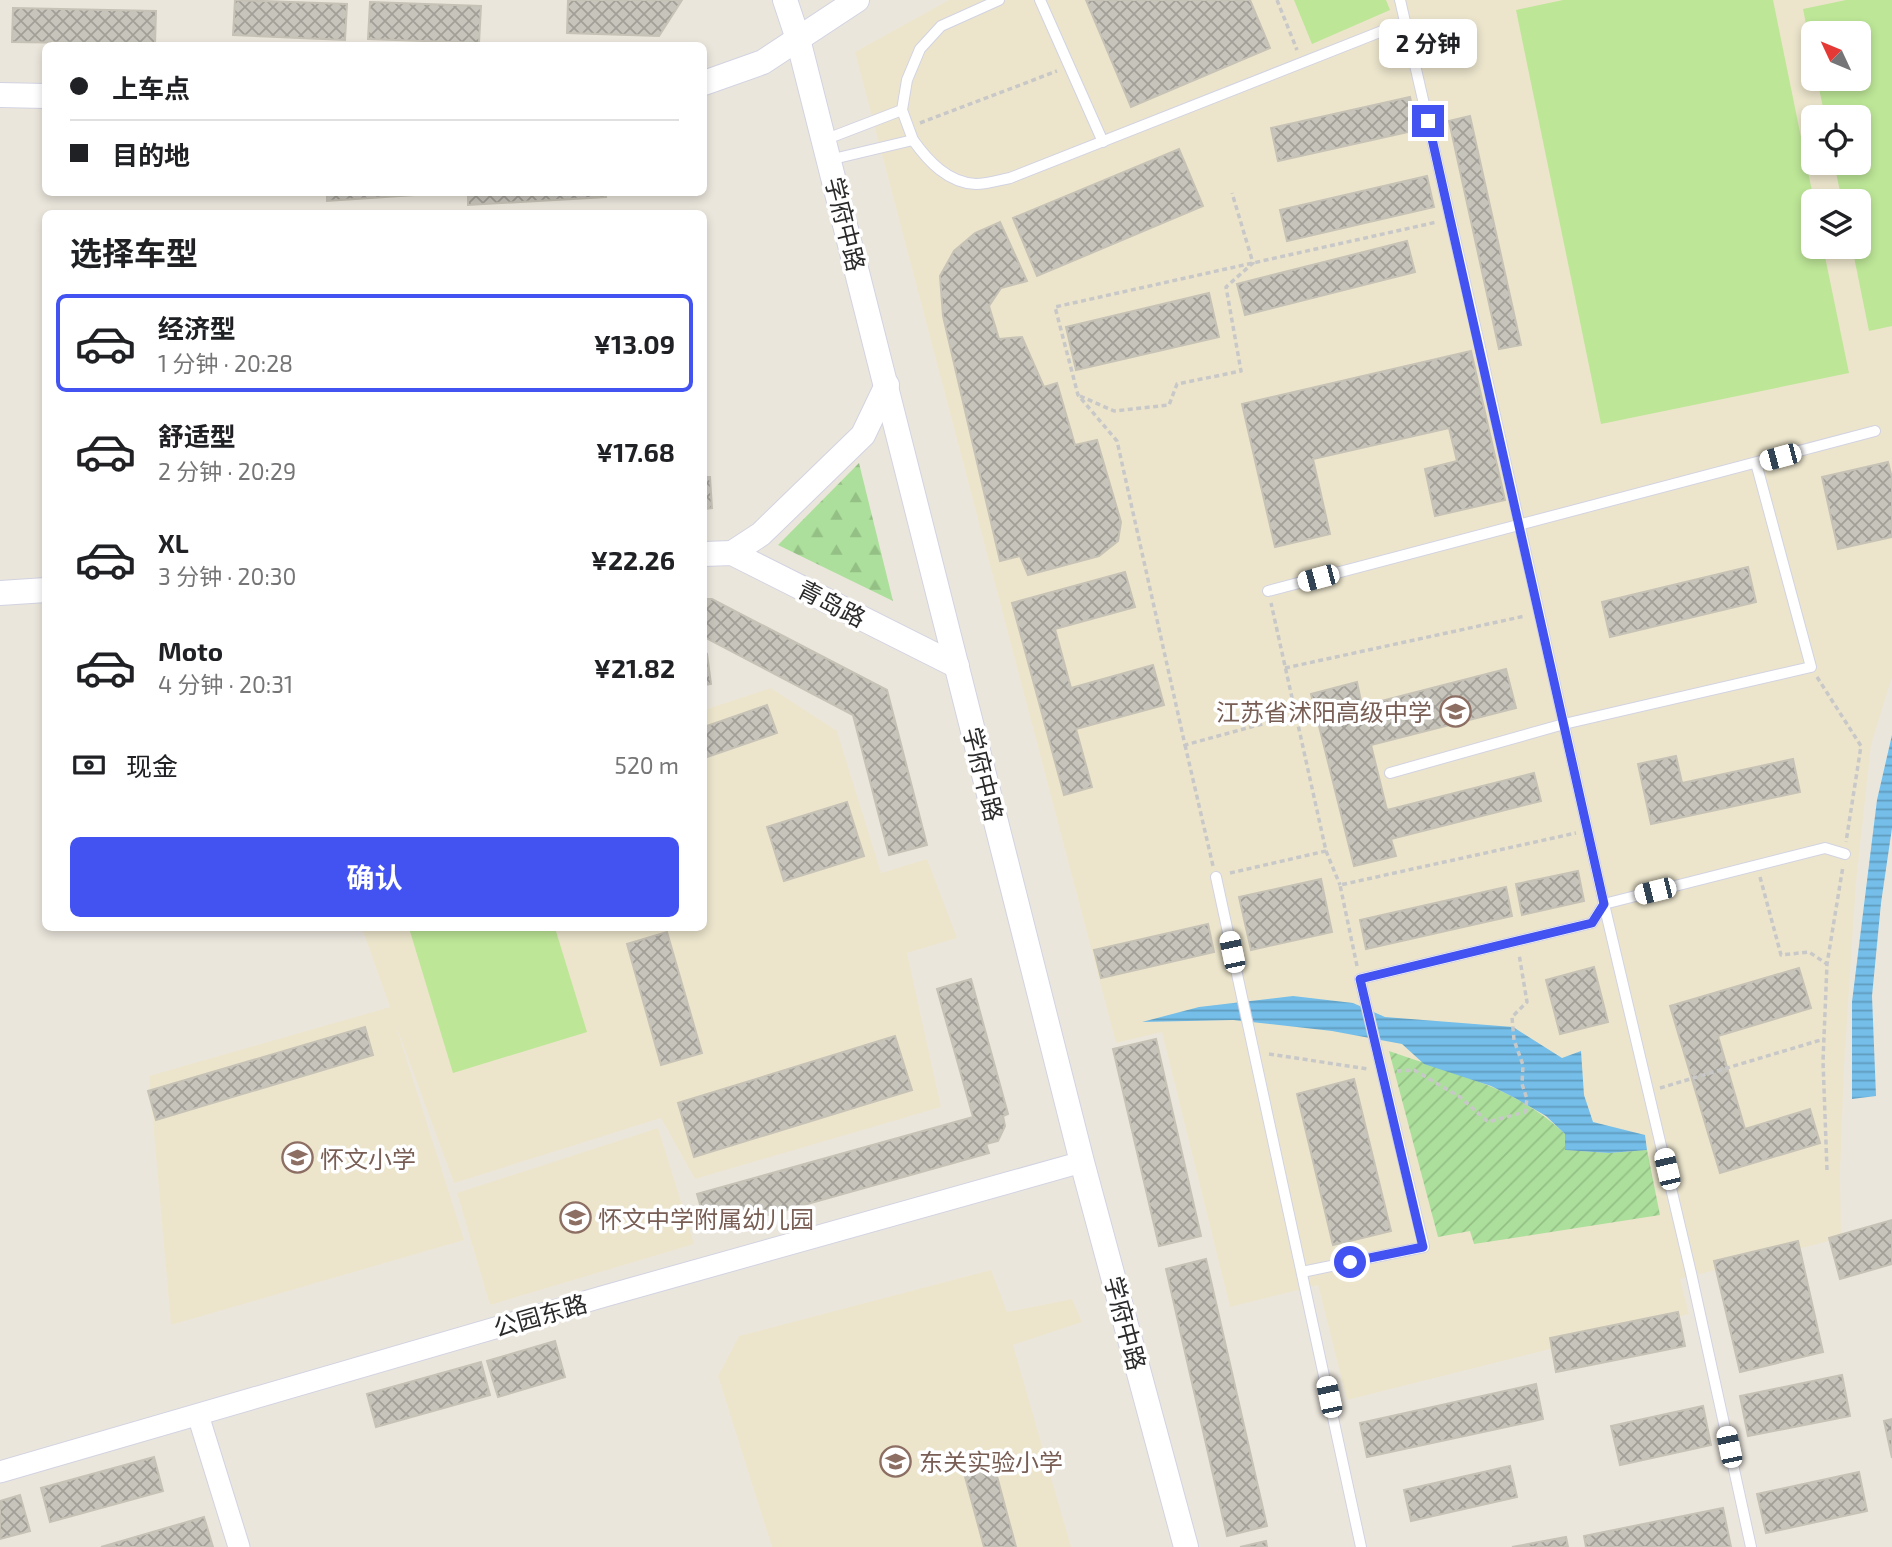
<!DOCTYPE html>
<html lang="zh">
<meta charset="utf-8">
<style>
:root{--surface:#fff;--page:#f2f2f2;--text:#202124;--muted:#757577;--line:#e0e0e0;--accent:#4353f1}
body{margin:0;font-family:"Exo 2","Noto Sans SC",sans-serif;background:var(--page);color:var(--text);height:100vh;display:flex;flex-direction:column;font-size:26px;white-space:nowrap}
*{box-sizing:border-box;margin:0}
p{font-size:23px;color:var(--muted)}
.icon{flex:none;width:38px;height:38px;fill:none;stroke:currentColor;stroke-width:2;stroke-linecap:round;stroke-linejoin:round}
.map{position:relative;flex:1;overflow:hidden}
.sheet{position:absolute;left:42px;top:210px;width:665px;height:721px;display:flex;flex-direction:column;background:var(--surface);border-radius:10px;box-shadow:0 4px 10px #0003}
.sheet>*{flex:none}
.banner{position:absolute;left:42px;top:42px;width:665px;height:154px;border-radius:10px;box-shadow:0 4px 10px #0003;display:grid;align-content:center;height:154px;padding:0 28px;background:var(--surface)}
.needle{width:46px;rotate:314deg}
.buttons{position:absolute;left:1801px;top:21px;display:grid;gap:14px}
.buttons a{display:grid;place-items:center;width:70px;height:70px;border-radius:10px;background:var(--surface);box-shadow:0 4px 10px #0003;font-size:35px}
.end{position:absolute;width:32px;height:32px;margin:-16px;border:9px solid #4353f1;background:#fff;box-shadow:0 0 0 4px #fff}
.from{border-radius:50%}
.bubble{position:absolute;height:49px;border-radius:10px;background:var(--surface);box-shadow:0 4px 10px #0003;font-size:23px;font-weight:700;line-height:49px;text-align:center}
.car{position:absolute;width:21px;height:42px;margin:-21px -10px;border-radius:9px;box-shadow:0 0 5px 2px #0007;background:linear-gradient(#fff 24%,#345 0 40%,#fff 0 76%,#345 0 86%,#fff 0)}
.banner b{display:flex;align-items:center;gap:24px;height:66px;font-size:26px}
.banner b+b{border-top:2px solid var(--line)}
.banner i{width:18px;height:18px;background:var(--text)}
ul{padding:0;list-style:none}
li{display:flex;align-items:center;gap:21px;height:98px;margin:0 14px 10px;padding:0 14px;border:4px solid transparent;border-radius:10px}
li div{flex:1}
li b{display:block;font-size:26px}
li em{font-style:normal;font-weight:700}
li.on{border-color:var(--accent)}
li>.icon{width:63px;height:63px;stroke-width:1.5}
h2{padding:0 28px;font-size:32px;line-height:84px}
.pay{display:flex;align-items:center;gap:18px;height:77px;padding:0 28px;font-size:26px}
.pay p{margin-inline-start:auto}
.primary-button{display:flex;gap:14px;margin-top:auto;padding:14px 28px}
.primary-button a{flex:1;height:80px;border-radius:10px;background:var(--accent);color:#fff;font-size:28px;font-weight:700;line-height:80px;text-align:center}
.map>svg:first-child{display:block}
.education{fill:#ece5cc;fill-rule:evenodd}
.forest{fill:url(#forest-firs)}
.garden{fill:url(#garden-furrows)}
.pitch{fill:#bde697}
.water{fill:url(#water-rules)}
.building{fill:url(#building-cross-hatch);stroke:#c6c2b6;stroke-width:2}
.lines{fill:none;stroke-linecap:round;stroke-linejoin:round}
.service-casing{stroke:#d2d3e2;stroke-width:12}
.minor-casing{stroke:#d2d3e2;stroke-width:23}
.tertiary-casing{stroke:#d2d3e2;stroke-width:26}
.path{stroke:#c8c8c8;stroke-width:3.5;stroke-dasharray:5 3.5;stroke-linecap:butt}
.service{stroke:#fff;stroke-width:10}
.minor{stroke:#fff;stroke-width:21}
.tertiary{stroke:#fff;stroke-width:24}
.route{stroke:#4353f1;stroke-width:9}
.labels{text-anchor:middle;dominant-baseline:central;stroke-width:7;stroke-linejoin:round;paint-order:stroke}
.street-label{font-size:24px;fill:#2a2a2a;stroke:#fff}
.education-label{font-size:24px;fill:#785e54;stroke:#fff;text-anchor:start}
</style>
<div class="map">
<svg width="1892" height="1547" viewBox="0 0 1892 1547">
<defs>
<pattern id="forest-firs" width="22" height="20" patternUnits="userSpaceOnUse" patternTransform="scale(1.75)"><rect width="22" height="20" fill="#acdf9b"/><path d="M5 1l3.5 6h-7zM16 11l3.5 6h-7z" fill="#94c086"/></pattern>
<pattern id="garden-furrows" width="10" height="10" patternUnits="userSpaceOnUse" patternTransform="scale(1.75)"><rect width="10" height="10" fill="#acdf9b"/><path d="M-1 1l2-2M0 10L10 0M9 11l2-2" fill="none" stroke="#94c086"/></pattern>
<pattern id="water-rules" width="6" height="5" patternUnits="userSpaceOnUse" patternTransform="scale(1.75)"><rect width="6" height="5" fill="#74bee9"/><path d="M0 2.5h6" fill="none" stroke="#5f9bbd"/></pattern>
<pattern id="building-cross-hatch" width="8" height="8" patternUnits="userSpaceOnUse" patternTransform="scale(1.75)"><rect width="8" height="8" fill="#c7c4bb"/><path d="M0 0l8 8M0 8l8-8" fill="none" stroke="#a29f98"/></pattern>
</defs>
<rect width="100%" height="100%" fill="#ebe6dc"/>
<g class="education">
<path d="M 949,0 L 1892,0 L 1892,677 L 1871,745 L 1856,883 L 1844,1066 L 1840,1174 L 1841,1238 L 1680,1279 L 1689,1314 L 1347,1400 L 1318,1285 L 1230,1307 L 1162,1032 L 1116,1043 L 855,52 ZM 1813,33 L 1858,33 L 1858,79 L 1813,79 ZM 1813,117 L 1858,117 L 1858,163 L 1813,163 ZM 1813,201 L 1858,201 L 1858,247 L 1813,247 Z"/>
<path d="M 771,688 L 837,731 L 881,873 L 927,859 L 957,938 L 907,953 L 941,1107 L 695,1179 L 661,1118 L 454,1183 L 394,1020 L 464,1240 L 171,1325 L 149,1076 L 390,1007 L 362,928 L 704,928 L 704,710 Z"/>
<path d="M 658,1128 L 694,1244 L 490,1305 L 457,1193 Z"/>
<path d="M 991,1270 L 1007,1312 L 1072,1299 L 1082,1322 L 1013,1345 L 1071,1547 L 772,1547 L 718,1376 L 739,1336 Z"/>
</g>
<path class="forest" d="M 859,463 L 893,601 L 778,545 Z"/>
<path class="garden" d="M 1389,1051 C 1451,1073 1517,1087 1565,1134 L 1565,1150 L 1609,1153 L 1647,1150 L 1660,1215 L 1474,1244 L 1470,1231 L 1438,1237 Z"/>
<g class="pitch">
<path d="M 1294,0 L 1386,0 L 1390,10 L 1312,44 Z"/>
<path d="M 1563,0 L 1773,0 L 1814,201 L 1813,247 L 1823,247 L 1849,373 L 1601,424 L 1516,10 Z"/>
<path d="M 1846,0 L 1892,0 L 1892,326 L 1869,331 L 1852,247 L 1858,247 L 1858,201 L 1842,201 L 1834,163 L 1858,163 L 1858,117 L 1825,117 L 1817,79 L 1858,79 L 1858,33 L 1813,33 L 1813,59 L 1803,9 Z"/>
<path d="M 409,928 L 555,928 L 587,1032 L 453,1073 Z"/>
</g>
<g class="water">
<path d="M 1892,735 L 1892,828 L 1881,903 L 1872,996 L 1876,1096 L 1852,1099 L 1852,1002 L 1877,800 Z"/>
<path d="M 1293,996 L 1353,1003 L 1385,1017 L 1513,1027 L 1562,1058 L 1581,1051 L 1584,1095 L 1593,1122 L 1645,1135 L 1647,1150 L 1609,1153 L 1565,1150 L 1565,1134 L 1546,1116 L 1515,1098 L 1491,1086 L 1424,1064 L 1402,1044 L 1332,1031 L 1233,1020 L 1142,1022 L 1199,1007 Z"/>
</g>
<g class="building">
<path d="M 235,0 L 347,4 L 345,40 L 233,35 Z"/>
<path d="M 568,0 L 682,0 L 659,36 L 567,33 Z"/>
<path d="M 1086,0 L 1250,0 L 1270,48 L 1131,107 Z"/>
<path d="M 370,2 L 481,6 L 479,43 L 368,39 Z"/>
<path d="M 13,8 L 156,11 L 155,44 L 12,42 Z"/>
<path d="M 1410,97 L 1417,130 L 1278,161 L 1271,128 Z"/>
<path d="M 1470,116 L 1521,345 L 1499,349 L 1449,121 Z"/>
<path d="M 1179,149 L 1203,206 L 1037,276 L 1013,218 Z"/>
<path d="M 1427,176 L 1434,207 L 1287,241 L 1280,210 Z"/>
<path d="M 327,192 L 429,192 L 429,194 L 327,201 Z"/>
<path d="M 468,192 L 605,192 L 606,197 L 468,205 Z"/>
<path d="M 1000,222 L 1027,281 L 1001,288 L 989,306 L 999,339 L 1022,337 L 1044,387 L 1057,383 L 1075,445 L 1097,440 L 1121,522 L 1118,541 L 1099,556 L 1028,575 L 1020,556 L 1000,561 L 943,316 L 940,276 L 954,251 L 975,233 Z"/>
<path d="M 1407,241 L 1415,272 L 1245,315 L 1237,284 Z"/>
<path d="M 1209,293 L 1219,337 L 1076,370 L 1066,327 Z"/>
<path d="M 1471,351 L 1505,500 L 1435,516 L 1425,469 L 1457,461 L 1449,428 L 1313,459 L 1330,534 L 1275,547 L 1242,404 Z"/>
<path d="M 1888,462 L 1892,478 L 1892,537 L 1838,549 L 1822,477 Z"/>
<path d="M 704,477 L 710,477 L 712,508 L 704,509 Z"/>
<path d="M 1748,567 L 1756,602 L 1610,637 L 1602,602 Z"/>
<path d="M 1125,572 L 1135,607 L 1055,629 L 1071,688 L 1153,665 L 1164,705 L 1076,729 L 1092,787 L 1064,795 L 1012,603 Z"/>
<path d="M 704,599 L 712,599 L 887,690 L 927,845 L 889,855 L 853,715 L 704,637 Z"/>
<path d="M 707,654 L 711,684 L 704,685 L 704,655 Z"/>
<path d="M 1506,669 L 1516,708 L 1371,745 L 1387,810 L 1534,773 L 1541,801 L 1391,839 L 1396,856 L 1354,866 L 1311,694 L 1357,682 L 1362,706 Z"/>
<path d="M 767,705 L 777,733 L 704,758 L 704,727 Z"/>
<path d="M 1676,756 L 1682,783 L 1793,759 L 1800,792 L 1651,824 L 1638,764 Z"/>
<path d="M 847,802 L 864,856 L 784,881 L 767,827 Z"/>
<path d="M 1578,871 L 1584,901 L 1522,915 L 1516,884 Z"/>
<path d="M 1321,879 L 1332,932 L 1251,950 L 1239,897 Z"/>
<path d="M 1506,887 L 1512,916 L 1366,949 L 1360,920 Z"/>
<path d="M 1208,924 L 1214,952 L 1101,978 L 1094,950 Z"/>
<path d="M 667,932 L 702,1053 L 661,1065 L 627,944 Z"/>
<path d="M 1594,967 L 1608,1022 L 1560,1034 L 1546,980 Z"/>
<path d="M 1799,968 L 1811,1008 L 1718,1036 L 1745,1129 L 1810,1109 L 1820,1143 L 1720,1173 L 1670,1006 Z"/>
<path d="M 971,979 L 1008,1114 L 1003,1116 L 1005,1126 L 998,1141 L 986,1144 L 989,1153 L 708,1232 L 697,1194 L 973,1117 L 937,989 Z"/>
<path d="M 365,1027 L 373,1055 L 156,1120 L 148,1091 Z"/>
<path d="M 895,1036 L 912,1090 L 694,1157 L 678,1103 Z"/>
<path d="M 1156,1039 L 1201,1236 L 1159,1246 L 1113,1049 Z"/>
<path d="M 1354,1079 L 1391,1231 L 1333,1245 L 1297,1094 Z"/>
<path d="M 1892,1220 L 1892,1264 L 1840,1279 L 1829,1238 Z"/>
<path d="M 1798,1241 L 1823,1352 L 1740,1372 L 1714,1261 Z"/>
<path d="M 1206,1259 L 1267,1526 L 1227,1536 L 1166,1269 Z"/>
<path d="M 1678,1312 L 1685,1346 L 1556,1372 L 1550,1338 Z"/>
<path d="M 555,1341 L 565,1377 L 498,1397 L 487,1361 Z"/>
<path d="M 481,1362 L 490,1395 L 376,1427 L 367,1394 Z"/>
<path d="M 1842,1375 L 1850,1416 L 1748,1436 L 1740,1396 Z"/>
<path d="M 1536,1384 L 1543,1419 L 1367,1457 L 1360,1423 Z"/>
<path d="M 1703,1406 L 1711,1445 L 1620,1465 L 1611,1426 Z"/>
<path d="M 1892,1419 L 1892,1458 L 1884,1421 Z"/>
<path d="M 154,1457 L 163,1491 L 50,1522 L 41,1488 Z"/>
<path d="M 994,1465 L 1016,1547 L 984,1547 L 964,1473 Z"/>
<path d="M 1510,1466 L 1517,1497 L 1411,1521 L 1404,1490 Z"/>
<path d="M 1859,1472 L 1867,1511 L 1766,1533 L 1757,1494 Z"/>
<path d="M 20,1495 L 30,1531 L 0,1539 L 0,1501 Z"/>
<path d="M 1723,1508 L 1731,1547 L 1586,1547 L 1584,1536 Z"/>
<path d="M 204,1517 L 213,1547 L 101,1547 Z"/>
<path d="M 1566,1537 L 1568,1547 L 1512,1547 Z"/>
<path d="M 1266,1541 L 1267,1547 L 1240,1547 Z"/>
</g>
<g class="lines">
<defs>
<g id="service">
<path d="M 1040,0 L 1103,142"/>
<path d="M 1400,0 L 1477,334 L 1604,904 L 1691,1273 L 1751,1547"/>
<path d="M 824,140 L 902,110"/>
<path d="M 913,140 L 902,110 L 907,80 L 920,49 L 941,26 L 999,0"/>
<path d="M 829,160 L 913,140 C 928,161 948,183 976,184 C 987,184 1000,180 1010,178 L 1405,22"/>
<path d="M 1268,591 L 1875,431"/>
<path d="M 1390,773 L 1564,724 L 1811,667 L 1756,463"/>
<path d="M 1216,877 L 1361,1547"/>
<path d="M 1302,1272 L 1424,1247 L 1360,979 L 1592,923 L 1604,904 L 1825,848 L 1845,854"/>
</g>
<g id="minor">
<path d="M 198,1415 L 239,1547"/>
<path d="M 0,1472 L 605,1296 L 1082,1162"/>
</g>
<g id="tertiary">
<path d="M 785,0 L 798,39 L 1082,1162 L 1186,1547"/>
<path d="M 704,83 L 763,62 L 857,0"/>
<path d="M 0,95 L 46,96"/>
<path d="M 732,553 L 761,534 L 863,435 L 887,385"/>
<path d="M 704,554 L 732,553 L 957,666"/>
<path d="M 0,593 L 46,590"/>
</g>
</defs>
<use href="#service" class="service-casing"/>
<use href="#minor" class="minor-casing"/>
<use href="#tertiary" class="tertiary-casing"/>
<g class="path">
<path d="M 1277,0 L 1297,50"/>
<path d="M 920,123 L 1057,71"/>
<path d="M 1080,396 L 1114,411 L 1169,405 L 1177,384 L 1241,371 L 1226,287 L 1253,263 L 1232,193"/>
<path d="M 1285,668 L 1525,616"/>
<path d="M 1817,677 L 1861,746 L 1846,842"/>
<path d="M 1295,715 L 1185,745 L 1117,441 L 1078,395 L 1055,307 L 1437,222"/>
<path d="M 1185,745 L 1213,866"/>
<path d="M 1326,851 L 1340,885"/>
<path d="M 1230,873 L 1326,851 L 1271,603"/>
<path d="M 1760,877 L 1781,955 L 1809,952 L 1827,964"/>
<path d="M 1357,966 L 1340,885 L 1576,833"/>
<path d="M 1269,1054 L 1368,1069"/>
<path d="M 1397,1071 L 1414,1070 L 1460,1097 L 1488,1122 L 1525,1112 L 1527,1099 L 1522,1084 L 1523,1065 L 1514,1040 L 1512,1017 L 1527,1002 L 1519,954"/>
<path d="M 1660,1088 L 1824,1039"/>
<path d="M 1827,1170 L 1823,1061 L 1827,964 L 1843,866"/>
</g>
<use href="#service" class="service"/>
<use href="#minor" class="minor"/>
<use href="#tertiary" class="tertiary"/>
</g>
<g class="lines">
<path class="route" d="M 1350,1262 L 1423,1247 L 1360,979 L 1592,923 L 1604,904 L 1428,121"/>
</g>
<defs>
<symbol id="school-ring" viewBox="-11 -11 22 22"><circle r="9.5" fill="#fff" stroke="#8d6e63" stroke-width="1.5"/><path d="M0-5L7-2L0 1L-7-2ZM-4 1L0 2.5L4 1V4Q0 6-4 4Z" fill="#8d6e63"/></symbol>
</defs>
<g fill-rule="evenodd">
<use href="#school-ring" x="1438" y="694" width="35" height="35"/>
<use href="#school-ring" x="280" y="1140" width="35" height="35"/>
<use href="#school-ring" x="558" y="1200" width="35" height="35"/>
<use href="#school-ring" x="878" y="1444" width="35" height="35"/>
</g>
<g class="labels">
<g class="street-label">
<text transform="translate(846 224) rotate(76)">学府中路</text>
<text transform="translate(832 603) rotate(27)">青岛路</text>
<text transform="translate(984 774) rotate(76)">学府中路</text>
<text transform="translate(540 1315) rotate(-16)">公园东路</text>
<text transform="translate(1126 1323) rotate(75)">学府中路</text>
</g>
<g class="education-label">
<text x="1432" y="711" text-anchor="end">江苏省沭阳高级中学</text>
<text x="320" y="1158">怀文小学</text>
<text x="598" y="1218">怀文中学附属幼儿园</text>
<text x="919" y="1461">东关实验小学</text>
</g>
</g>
</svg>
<div class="buttons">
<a><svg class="needle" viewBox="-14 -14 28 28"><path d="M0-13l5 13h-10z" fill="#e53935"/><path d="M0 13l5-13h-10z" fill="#757577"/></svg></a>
<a><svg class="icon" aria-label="locate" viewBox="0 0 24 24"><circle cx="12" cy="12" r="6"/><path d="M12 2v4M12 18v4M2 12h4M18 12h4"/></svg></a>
<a><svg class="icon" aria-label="layers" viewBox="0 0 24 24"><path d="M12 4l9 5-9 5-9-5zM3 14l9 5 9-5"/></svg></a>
</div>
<i class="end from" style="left:1350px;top:1262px"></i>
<i class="end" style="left:1428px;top:121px"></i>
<div class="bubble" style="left:1379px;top:19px;width:98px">2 分钟</div>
<i class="car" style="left:1780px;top:457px;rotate:255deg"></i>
<i class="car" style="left:1318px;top:578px;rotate:255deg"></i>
<i class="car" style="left:1655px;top:891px;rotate:256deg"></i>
<i class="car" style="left:1232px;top:952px;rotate:348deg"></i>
<i class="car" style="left:1667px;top:1169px;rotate:347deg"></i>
<i class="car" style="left:1329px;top:1397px;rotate:348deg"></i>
<i class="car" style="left:1729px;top:1447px;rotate:348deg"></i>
<div class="banner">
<b><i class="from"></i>上车点</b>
<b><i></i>目的地</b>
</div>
<section class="sheet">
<h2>选择车型</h2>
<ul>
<li class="on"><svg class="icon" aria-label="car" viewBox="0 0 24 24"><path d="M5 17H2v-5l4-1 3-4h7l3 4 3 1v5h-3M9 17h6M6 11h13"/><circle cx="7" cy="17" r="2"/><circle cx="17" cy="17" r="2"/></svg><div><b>经济型</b><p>1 分钟 · 20:28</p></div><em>¥13.09</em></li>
<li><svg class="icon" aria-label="car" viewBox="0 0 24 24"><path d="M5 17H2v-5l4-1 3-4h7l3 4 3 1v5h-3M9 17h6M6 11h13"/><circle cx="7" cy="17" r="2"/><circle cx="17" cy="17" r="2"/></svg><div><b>舒适型</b><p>2 分钟 · 20:29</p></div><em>¥17.68</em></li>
<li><svg class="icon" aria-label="car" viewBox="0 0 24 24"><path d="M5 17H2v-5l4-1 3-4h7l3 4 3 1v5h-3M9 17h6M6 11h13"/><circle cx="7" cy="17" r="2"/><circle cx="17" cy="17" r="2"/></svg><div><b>XL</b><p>3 分钟 · 20:30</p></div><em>¥22.26</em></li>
<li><svg class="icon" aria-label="car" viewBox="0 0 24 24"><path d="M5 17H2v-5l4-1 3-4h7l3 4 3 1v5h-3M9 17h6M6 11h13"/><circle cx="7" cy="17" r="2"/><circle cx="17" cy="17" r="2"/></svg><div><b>Moto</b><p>4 分钟 · 20:31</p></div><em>¥21.82</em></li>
</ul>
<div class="pay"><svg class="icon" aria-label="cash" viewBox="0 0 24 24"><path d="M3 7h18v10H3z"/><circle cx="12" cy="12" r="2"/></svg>现金<p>520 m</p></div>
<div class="primary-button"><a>确认</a></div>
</section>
</div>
